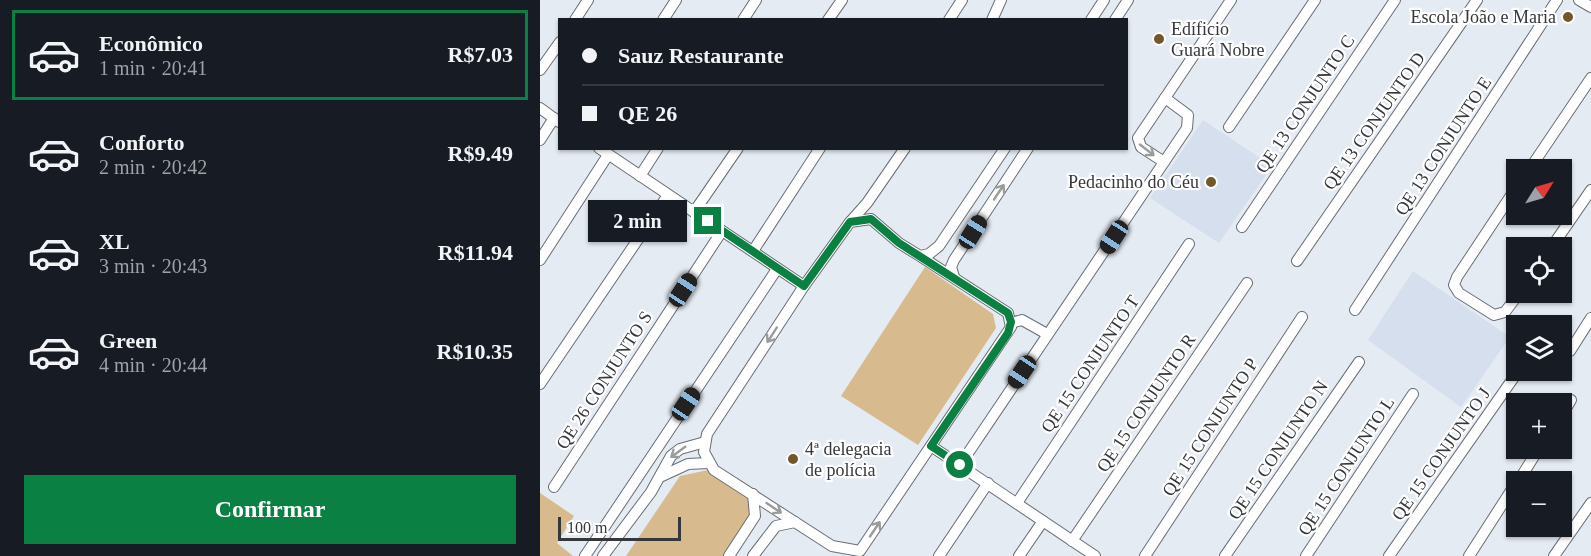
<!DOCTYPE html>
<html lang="pt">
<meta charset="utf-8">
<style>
:root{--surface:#171b24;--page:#242831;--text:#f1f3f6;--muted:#9ea1a6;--line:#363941;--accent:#0b8043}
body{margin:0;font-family:Georgia,serif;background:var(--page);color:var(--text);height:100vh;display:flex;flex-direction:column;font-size:22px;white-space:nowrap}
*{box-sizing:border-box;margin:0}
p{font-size:20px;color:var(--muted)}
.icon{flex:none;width:33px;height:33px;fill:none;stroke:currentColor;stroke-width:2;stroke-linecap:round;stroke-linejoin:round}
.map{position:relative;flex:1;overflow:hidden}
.side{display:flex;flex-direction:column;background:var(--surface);width:540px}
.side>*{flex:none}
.top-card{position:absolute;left:18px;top:18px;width:570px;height:132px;border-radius:0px;box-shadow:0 2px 4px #0004;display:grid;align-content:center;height:132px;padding:0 24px;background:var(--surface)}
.needle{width:39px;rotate:53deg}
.fabs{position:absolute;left:966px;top:159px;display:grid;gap:12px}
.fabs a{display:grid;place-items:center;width:66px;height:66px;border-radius:0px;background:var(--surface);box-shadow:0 2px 4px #0004;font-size:30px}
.scale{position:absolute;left:18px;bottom:15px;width:123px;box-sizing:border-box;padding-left:6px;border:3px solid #35373a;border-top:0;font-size:16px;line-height:21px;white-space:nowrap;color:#35373a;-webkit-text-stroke:4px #fff;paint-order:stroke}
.end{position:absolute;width:27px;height:27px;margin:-14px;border:8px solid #0b8043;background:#fff;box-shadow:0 0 0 3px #fff}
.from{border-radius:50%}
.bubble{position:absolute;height:42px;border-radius:0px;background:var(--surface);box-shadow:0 2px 4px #0004;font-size:20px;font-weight:600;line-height:42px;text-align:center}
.car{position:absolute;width:18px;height:36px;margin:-18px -9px;border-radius:8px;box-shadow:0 0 4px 2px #0007;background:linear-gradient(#222 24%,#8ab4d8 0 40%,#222 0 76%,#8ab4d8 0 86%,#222 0)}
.top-card b{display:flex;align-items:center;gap:21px;height:57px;font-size:22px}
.top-card b+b{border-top:2px solid var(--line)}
.top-card i{width:15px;height:15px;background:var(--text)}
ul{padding:10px 0 0;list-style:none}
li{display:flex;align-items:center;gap:18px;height:90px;margin:0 12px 9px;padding:0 12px;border:3px solid transparent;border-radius:0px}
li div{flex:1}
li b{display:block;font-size:22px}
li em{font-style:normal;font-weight:600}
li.active{border-color:var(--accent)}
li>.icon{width:54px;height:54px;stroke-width:1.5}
.button{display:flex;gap:12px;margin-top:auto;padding:12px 24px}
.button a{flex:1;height:69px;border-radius:0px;background:var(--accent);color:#fff;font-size:24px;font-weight:600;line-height:69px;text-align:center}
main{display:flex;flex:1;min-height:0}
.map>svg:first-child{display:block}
.built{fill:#d5dfee}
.green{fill:#d7ba8e}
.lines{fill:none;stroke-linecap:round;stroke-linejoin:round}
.minor-casing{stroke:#696e75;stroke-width:12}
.minor{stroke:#fff;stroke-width:10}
.oneway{stroke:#9a9b9c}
.route{stroke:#0b8043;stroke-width:8}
.poi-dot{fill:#725729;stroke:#fff;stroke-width:2}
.labels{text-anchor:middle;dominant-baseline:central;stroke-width:4.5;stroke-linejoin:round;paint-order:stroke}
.poi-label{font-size:18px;fill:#35373a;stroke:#fff;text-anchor:end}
.street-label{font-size:18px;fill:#35373a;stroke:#fff}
</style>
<main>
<section class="side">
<ul>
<li class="active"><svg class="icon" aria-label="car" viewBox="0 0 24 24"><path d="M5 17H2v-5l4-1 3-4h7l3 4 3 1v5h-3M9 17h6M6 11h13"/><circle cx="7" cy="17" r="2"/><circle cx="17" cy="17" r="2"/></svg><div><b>Econômico</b><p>1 min · 20:41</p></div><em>R$7.03</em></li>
<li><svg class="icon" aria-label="car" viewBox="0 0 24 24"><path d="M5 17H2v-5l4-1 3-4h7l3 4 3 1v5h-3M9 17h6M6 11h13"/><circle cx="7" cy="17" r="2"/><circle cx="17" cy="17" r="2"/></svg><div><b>Conforto</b><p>2 min · 20:42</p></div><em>R$9.49</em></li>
<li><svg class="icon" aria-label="car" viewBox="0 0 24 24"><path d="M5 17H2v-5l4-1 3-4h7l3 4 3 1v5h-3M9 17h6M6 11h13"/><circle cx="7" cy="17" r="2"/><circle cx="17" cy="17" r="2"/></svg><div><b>XL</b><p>3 min · 20:43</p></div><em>R$11.94</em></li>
<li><svg class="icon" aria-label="car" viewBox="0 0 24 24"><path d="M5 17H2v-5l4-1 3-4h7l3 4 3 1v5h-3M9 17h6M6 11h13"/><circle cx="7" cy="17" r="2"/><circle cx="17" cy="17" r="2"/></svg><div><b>Green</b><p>4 min · 20:44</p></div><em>R$10.35</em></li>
</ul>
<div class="button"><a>Confirmar</a></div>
</section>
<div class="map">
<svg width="1051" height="556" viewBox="0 0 1051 556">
<rect width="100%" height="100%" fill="#e5ebf3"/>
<g class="built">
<path d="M 663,120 L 732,166 L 679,243 L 610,198 Z"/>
<path d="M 873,271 L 970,337 L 921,407 L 828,340 Z"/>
</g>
<g class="green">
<path d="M 385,267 L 453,314 L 456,328 L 378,445 L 301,396 Z"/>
<path d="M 168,470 L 212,500 L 216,507 L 190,556 L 86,556 L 140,476 Z"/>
<path d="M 0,493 L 34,516 L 17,543 L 33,556 L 0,556 Z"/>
</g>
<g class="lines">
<defs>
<g id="minor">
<path d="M 1039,0 L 1051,7"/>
<path d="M 35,20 L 48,0"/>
<path d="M 123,20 L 136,0"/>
<path d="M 203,20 L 216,0"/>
<path d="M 288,20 L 302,0"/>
<path d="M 409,20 L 422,0"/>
<path d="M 452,20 L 461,0"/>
<path d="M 551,20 L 564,0"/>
<path d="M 575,20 L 588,0"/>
<path d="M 0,70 L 20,42"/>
<path d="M 0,108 L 19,122"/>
<path d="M 689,127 L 775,0"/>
<path d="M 0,140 L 14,118"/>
<path d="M 59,148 L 264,286"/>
<path d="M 624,162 L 601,147 L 598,138 L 691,0"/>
<path d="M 989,170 L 1051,78"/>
<path d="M 100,176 L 118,148"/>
<path d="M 976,188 L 917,277 L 914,285 L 919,293 L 954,315 L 965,312 L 980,292"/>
<path d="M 154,212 L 198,148"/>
<path d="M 310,222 L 327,203 L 365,148"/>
<path d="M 702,227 L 855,0"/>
<path d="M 1011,248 L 1051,190"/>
<path d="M 213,251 L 280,148"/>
<path d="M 380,256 L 468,313 L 471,327 L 320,551 L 292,546 L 174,470 L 164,452 L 167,434 L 264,286 L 310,222 L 331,219 L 359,243 L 380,256 L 389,254 L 399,246 L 465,148"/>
<path d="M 0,260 L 68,155"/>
<path d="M 757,261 L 937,0"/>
<path d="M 414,277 L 411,267 L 414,260 L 488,148"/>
<path d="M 815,310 L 1017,0"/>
<path d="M 471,323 L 482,320 L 507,334"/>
<path d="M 1030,351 L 1051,318"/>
<path d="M 0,384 L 128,195"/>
<path d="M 1022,415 L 1031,400"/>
<path d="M 391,446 L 555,556"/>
<path d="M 420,465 L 647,128 L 648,115 L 625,98"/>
<path d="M 122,476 L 148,464 L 168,463"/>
<path d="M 978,482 L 999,448"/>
<path d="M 14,487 L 182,231"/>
<path d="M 477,503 L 649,244"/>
<path d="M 532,541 L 707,283"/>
<path d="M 45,556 L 237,269"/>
<path d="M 63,556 L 111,492 L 131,456 L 140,449 L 165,442"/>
<path d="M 189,556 L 215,516 L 213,494"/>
<path d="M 213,556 L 236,526 L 255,522"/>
<path d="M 399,556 L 448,483"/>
<path d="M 479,556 L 503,521"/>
<path d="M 605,556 L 762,317"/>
<path d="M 685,556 L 819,362"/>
<path d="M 766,556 L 873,394"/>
<path d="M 849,556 L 979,370"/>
<path d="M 929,556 L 976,483"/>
<path d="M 1014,556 L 1051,503"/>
</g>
</defs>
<use href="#minor" class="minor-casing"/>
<use href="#minor" class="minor"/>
</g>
<defs><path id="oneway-shaft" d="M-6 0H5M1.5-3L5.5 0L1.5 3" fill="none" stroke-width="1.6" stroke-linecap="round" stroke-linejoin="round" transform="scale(1.5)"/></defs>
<g class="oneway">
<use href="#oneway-shaft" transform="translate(607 150) rotate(38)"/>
<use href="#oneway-shaft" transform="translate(459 192) rotate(-56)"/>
<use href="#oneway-shaft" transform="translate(232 335) rotate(123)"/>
<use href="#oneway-shaft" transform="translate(138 452) rotate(144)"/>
<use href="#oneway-shaft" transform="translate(234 508) rotate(34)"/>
<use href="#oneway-shaft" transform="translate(335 529) rotate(-56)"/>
</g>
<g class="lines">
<path class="route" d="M 168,221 L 264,286 L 310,222 L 331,219 L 359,243 L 468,313 L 471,322 L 468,333 L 391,446 L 420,465"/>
</g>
<g class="poi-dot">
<circle cx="1028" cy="17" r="6"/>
<circle cx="619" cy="39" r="6"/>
<circle cx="671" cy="182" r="6"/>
<circle cx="253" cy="459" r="6"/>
</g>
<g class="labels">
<g class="poi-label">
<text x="1016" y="17">Escola João e Maria</text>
<text x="631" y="29" text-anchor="start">Edíficio<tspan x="631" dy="21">Guará Nobre</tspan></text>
<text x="659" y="182">Pedacinho do Céu</text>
<text x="265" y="449" text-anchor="start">4ª delegacia<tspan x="265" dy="21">de polícia</tspan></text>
</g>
<g class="street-label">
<text transform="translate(765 104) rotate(-56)">QE 13 CONJUNTO C</text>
<text transform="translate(834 121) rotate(-55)">QE 13 CONJUNTO D</text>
<text transform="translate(903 146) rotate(-57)">QE 13 CONJUNTO E</text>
<text transform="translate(550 364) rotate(-56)">QE 15 CONJUNTO T</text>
<text transform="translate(64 380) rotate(-57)">QE 26 CONJUNTO S</text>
<text transform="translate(606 403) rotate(-56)">QE 15 CONJUNTO R</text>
<text transform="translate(670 427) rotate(-57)">QE 15 CONJUNTO P</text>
<text transform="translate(738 450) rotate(-56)">QE 15 CONJUNTO N</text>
<text transform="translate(901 454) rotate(-55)">QE 15 CONJUNTO J</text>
<text transform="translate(806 466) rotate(-57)">QE 15 CONJUNTO L</text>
</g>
</g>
</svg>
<div class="fabs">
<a><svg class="needle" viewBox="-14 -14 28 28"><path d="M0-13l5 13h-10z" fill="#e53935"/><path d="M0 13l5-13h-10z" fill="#9ea1a6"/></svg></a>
<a><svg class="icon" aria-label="locate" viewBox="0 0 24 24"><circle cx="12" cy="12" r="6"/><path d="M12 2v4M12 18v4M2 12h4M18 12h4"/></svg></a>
<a><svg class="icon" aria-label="layers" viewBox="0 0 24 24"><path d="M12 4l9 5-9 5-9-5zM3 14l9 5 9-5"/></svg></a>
<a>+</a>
<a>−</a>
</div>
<div class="scale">100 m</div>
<i class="end from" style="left:420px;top:465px"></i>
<i class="end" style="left:168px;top:221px"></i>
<div class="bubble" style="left:48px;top:200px;width:99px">2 min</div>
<i class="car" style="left:433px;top:232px;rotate:32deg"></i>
<i class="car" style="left:574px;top:237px;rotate:213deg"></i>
<i class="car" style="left:143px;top:290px;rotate:33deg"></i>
<i class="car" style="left:482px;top:372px;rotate:214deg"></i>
<i class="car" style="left:146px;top:404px;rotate:34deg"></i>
<div class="top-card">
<b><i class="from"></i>Sauz Restaurante</b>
<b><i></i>QE 26</b>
</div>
</div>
</main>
